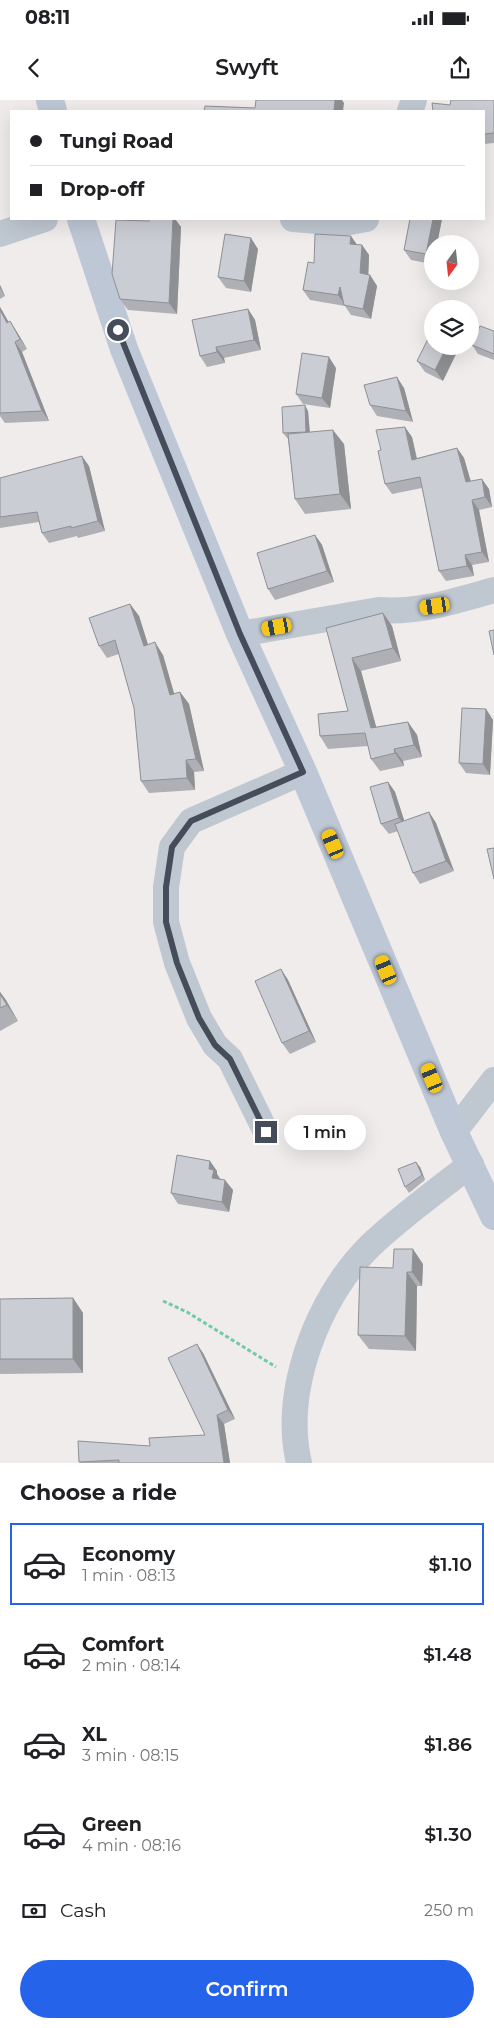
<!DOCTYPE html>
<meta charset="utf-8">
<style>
:root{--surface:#fff;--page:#f2f2f2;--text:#202124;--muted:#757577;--line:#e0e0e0;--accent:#2563eb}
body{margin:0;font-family:Montserrat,sans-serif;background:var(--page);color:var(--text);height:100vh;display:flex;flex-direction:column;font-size:19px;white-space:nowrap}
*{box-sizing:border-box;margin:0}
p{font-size:16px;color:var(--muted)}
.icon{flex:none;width:28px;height:28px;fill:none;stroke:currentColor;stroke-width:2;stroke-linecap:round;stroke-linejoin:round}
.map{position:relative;height:1363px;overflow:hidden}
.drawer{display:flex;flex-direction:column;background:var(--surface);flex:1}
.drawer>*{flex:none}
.banner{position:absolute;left:10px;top:10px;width:475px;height:110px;border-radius:0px;box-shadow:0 5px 20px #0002;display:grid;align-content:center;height:110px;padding:0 20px;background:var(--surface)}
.needle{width:32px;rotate:195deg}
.tools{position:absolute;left:424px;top:135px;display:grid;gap:10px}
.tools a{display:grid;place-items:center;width:55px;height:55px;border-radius:50%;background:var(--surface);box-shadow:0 5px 20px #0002;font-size:25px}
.end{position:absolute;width:22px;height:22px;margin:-11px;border:6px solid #444d59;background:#fff;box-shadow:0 0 0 2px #fff}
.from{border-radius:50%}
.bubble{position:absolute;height:35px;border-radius:18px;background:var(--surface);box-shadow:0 5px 20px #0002;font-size:16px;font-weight:600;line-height:35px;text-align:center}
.car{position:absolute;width:15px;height:30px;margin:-15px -8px;border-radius:6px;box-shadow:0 0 4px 1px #0007;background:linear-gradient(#f5c518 24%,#345 0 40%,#f5c518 0 76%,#345 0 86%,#f5c518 0)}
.banner b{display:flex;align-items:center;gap:18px;height:48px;font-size:19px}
.banner b+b{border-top:1px solid var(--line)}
.banner i{width:12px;height:12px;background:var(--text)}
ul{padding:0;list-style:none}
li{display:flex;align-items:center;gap:15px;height:82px;margin:0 10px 8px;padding:0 10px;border:2px solid transparent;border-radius:0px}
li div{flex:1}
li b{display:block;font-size:19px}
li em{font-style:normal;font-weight:600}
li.current{border-color:var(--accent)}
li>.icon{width:45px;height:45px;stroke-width:1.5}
h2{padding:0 20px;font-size:22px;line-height:60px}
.pay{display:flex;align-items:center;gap:12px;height:55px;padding:0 20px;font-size:19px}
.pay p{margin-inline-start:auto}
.action{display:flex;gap:10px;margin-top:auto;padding:10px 20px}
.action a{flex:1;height:58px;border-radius:30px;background:var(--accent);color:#fff;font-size:20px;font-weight:600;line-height:58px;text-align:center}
.status{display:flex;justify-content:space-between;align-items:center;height:35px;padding:0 25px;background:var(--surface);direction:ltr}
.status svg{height:14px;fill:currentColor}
header{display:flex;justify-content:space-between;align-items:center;height:65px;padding:0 20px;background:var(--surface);font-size:22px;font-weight:600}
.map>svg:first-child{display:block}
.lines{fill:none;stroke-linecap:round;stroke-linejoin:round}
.path{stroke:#71cba6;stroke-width:3;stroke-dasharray:4 2.5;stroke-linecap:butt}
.street{stroke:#bfc7d1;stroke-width:26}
.secondary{stroke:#bec7d5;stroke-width:28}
.wall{fill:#afb0b6}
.shaded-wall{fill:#8e9094}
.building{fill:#cbcdd4;stroke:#8e9094}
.route{stroke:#444d59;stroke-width:6}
</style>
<div class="status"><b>08:11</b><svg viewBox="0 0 49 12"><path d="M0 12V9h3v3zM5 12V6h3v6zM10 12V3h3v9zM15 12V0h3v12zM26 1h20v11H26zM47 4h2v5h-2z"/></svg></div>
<header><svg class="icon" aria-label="back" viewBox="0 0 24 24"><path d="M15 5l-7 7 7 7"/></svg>Swyft<svg class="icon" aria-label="share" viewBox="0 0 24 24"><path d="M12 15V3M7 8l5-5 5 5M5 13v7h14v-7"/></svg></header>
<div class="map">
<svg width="494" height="1363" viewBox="0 0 494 1363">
<rect width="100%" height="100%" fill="#efeceb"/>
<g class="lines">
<path class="path" d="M 163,1201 L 187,1212 L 276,1267"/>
<g class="street">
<path d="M 410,11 L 414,0"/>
<path d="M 293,119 L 344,123 L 366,119"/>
<path d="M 0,134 L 45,119"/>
<path d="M 240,534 L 379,510 C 418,513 456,501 494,490"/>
<path d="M 266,1032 L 230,959 L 215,945 L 199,918 L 177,863 L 166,822 L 166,787 L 172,747 L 191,721 L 303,672"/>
<path d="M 454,1032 L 494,980"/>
<path d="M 299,1363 C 282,1291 318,1197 370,1146 C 400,1117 438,1090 471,1064"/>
</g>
<g class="secondary">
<path d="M 50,0 L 53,11"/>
<path d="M 81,119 L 124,249 L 240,534 L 303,672 L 454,1032 L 494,1116"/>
</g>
</g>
<g class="wall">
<path d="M 494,0 L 494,43 L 484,44 L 484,11 L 450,5 Z"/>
<path d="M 149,119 L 175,119 L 181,127 L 177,214 L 128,210 L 120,199 L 149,121 Z"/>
<path d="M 410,119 L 442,119 L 437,144 L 432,144 L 432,164 L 411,160 L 404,150 Z"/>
<path d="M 357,145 L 362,145 L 369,155 L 368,175 L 370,175 L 377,186 L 371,219 L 351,215 L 345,206 L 310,200 L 303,190 L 314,163 Z"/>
<path d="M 258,149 L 251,192 L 226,188 L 218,177 Z"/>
<path d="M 0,185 L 5,196 L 0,199 Z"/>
<path d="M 0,207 L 8,222 L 17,232 L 27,249 L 22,252 L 49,321 L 5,323 L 0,316 Z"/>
<path d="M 248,209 L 255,220 L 261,250 L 224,258 L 225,263 L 207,267 L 200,256 Z"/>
<path d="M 432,231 L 443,281 L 425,272 L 417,261 Z"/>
<path d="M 494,231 L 494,260 L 478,254 L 472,245 Z"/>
<path d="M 336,268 L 330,308 L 303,304 L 296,294 Z"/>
<path d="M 404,288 L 413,322 L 377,316 L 370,305 Z"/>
<path d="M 308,311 L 310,332 L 344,344 L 351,409 L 305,414 L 295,399 L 288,339 L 283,333 Z"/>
<path d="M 412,337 L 417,358 L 457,348 L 464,358 L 470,381 L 489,389 L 492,407 L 479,410 L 489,462 L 472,465 L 474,476 L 446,481 L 439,471 L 422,388 L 392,394 L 385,384 L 381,350 Z"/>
<path d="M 89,366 L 105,431 L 78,438 L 77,436 L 49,443 L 42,433 L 39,422 L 0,428 L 0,378 Z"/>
<path d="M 315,435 L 322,445 L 334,482 L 275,500 L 268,489 Z"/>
<path d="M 130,504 L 139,516 L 148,544 L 163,555 L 174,594 L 180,592 L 189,604 L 204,671 L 194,672 L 195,690 L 149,693 L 141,681 L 134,608 L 119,554 L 107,558 L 99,546 Z"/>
<path d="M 383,513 L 392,526 L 401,561 L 361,571 L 376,627 L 408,622 L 417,635 L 422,657 L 403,661 L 404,666 L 380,671 L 371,659 L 368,646 L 328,649 L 320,636 L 348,611 L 326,528 Z"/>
<path d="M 486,609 L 493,620 L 490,675 L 466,673 L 459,663 Z"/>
<path d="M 388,682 L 395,692 L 404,721 L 429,712 L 436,723 L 454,771 L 420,784 L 413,773 L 398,731 L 389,734 L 381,724 Z"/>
<path d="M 281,869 L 288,880 L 316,942 L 290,954 L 282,943 Z"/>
<path d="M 0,892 L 18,921 L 0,931 Z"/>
<path d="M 420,1067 L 425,1080 L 409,1093 L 405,1087 Z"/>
<path d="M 217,1071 L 217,1074 L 220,1079 L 233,1090 L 229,1112 L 178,1104 L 171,1093 Z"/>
<path d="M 423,1164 L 422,1186 L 417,1186 L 416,1251 L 369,1249 L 358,1235 L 393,1168 Z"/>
<path d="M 73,1198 L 83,1213 L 83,1273 L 0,1274 L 0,1199 Z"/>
<path d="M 203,1253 L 235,1319 L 224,1324 L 230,1363 L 80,1363 L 79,1362 L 205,1335 Z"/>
</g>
<g class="shaded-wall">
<path d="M 335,0 L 342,0 L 344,3 L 343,11 L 334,11 Z"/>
<path d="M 173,119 L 175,119 L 181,127 L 177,214 L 169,203 Z"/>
<path d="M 433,119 L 442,119 L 437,144 L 432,144 L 432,163 L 426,154 Z"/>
<path d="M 351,136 L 358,146 L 350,144 Z"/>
<path d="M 251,138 L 258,149 L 251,192 L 244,181 Z"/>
<path d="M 362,145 L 369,155 L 368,184 L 360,173 Z"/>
<path d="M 370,175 L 377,186 L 371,219 L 363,209 Z"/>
<path d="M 0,185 L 5,196 L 0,188 Z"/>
<path d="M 340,187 L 347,198 L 346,206 L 338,195 Z"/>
<path d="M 0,207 L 15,233 L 7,223 L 0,210 Z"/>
<path d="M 248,209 L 255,220 L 261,250 L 254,240 Z"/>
<path d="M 10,221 L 17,232 L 27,249 L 20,239 Z"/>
<path d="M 15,242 L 22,252 L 49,321 L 42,311 Z"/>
<path d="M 447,246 L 460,246 L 443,281 L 435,270 Z"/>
<path d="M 216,247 L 224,258 L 225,263 L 217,252 Z"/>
<path d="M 329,257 L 336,268 L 330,308 L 322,298 Z"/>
<path d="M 397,277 L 404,288 L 413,322 L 406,311 Z"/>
<path d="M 305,305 L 308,311 L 310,337 L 306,332 Z"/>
<path d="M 405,327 L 412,337 L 419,370 L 412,360 Z"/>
<path d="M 333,330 L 344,344 L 351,409 L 340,394 Z"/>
<path d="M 457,348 L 464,358 L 474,392 L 466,382 Z"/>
<path d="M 82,356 L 89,366 L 105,431 L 98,421 Z"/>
<path d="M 482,379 L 489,389 L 492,407 L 485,397 Z"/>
<path d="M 472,400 L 479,410 L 489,462 L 482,452 Z"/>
<path d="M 315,435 L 322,445 L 334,482 L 327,471 Z"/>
<path d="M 465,455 L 472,465 L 474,476 L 467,466 Z"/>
<path d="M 130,504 L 139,516 L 152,558 L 144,546 Z"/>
<path d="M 383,513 L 392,526 L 401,561 L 393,548 Z"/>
<path d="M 155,542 L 163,555 L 178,607 L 170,595 Z"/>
<path d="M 352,558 L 361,571 L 380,641 L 371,628 Z"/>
<path d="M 180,592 L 189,604 L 204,671 L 196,659 Z"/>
<path d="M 486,609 L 493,620 L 490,675 L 483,664 Z"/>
<path d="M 408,622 L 417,635 L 422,657 L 414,645 Z"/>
<path d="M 394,649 L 403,661 L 404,666 L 395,653 Z"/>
<path d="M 186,660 L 194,672 L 195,690 L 187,678 Z"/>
<path d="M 388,682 L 395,692 L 407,729 L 399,718 Z"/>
<path d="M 429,712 L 436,723 L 454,771 L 446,761 Z"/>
<path d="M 281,869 L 288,880 L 316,942 L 309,931 Z"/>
<path d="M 0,892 L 6,900 L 18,921 L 7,905 L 0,894 Z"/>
<path d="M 210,1061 L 217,1071 L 217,1074 L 221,1080 L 212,1078 L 209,1069 Z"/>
<path d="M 416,1062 L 420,1067 L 425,1080 L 422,1075 Z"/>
<path d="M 225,1080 L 233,1090 L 229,1112 L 222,1102 Z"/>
<path d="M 413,1149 L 423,1164 L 422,1186 L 412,1172 Z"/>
<path d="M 407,1172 L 417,1186 L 416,1251 L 405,1236 Z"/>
<path d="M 73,1198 L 83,1213 L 83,1273 L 73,1259 Z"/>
<path d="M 197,1244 L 203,1253 L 235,1319 L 228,1310 Z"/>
<path d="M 217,1315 L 224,1324 L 230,1363 L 224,1363 Z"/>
</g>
<g class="building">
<path d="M 256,0 L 335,0 L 334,11 L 204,11 L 205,6 L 255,8 Z"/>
<path d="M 451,0 L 494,0 L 494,33 L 484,34 L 484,11 L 433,11 L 432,3 L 450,5 Z"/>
<path d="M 149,119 L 173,119 L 169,203 L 120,199 L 112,174 L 116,120 L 149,121 Z"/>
<path d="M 410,119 L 433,119 L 426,154 L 404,150 Z"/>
<path d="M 225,134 L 251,138 L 244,181 L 218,177 Z"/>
<path d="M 315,134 L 351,136 L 350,144 L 362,145 L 360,173 L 370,175 L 363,209 L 344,205 L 340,187 L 338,195 L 303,190 L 308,162 L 314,163 Z"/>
<path d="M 248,209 L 254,240 L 216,247 L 217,252 L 200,256 L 192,220 Z"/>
<path d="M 0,210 L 7,223 L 10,221 L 20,239 L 15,242 L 42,311 L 0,313 Z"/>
<path d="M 480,226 L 494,231 L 494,254 L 472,245 Z"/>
<path d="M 432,231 L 432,246 L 447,246 L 435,270 L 417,261 Z"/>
<path d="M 302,253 L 329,257 L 322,298 L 296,294 Z"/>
<path d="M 397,277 L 406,311 L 370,305 L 364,285 Z"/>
<path d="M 305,305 L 306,332 L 283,333 L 282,307 Z"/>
<path d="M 405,327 L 412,360 L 457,348 L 466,382 L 482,379 L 485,397 L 472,400 L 482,452 L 465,455 L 467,466 L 439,471 L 420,377 L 385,384 L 378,351 L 381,350 L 376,330 Z"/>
<path d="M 333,330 L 340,394 L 295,399 L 288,334 Z"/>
<path d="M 82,356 L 98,421 L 71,428 L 71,426 L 42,433 L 37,412 L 0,417 L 0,378 Z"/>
<path d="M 315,435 L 327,471 L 268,489 L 257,453 Z"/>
<path d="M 130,504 L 144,546 L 155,542 L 170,595 L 180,592 L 196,659 L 186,660 L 187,678 L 141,681 L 134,608 L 115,540 L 99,546 L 89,518 Z"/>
<path d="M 383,513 L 393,548 L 352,558 L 371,628 L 408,622 L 414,645 L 394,649 L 395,653 L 371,659 L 365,633 L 320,636 L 318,614 L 348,611 L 326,528 Z"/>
<path d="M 494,530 L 494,555 L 489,531 Z"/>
<path d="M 462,608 L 486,609 L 483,664 L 459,663 Z"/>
<path d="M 388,682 L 399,718 L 381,724 L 370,687 Z"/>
<path d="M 429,712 L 446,761 L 413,773 L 395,724 Z"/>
<path d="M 494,748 L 494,779 L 487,749 Z"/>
<path d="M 281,869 L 309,931 L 282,943 L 255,881 Z"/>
<path d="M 0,894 L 7,905 L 0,908 Z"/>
<path d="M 177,1055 L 210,1061 L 209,1069 L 214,1070 L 212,1078 L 225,1080 L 222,1102 L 171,1093 Z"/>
<path d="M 416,1062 L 422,1075 L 405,1087 L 398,1069 Z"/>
<path d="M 394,1149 L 413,1149 L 412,1172 L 407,1172 L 405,1236 L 358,1235 L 360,1167 L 393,1168 Z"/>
<path d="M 73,1198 L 73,1259 L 0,1259 L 0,1199 Z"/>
<path d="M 197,1244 L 228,1310 L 217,1315 L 224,1363 L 119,1363 L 119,1360 L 79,1362 L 78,1341 L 150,1346 L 149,1338 L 205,1335 L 168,1258 Z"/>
</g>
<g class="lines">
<path class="route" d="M 118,230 L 240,534 L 303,672 L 191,721 L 172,747 L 166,787 L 166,822 L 177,863 L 199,918 L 215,945 L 230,959 L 266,1032"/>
</g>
</svg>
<div class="tools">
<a><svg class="needle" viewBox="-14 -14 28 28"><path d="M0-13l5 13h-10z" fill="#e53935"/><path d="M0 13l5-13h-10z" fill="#757577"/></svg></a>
<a><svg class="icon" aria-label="layers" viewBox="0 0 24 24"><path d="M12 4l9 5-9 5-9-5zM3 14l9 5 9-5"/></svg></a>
</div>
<i class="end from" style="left:118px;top:230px"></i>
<i class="end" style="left:266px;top:1032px"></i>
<div class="bubble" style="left:284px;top:1015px;width:82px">1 min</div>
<i class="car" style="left:435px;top:506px;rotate:261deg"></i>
<i class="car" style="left:277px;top:527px;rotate:260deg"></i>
<i class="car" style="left:333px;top:744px;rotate:337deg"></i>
<i class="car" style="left:386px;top:870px;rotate:337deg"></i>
<i class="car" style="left:432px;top:978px;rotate:337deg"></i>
<div class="banner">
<b><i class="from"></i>Tungi Road</b>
<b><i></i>Drop-off</b>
</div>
</div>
<section class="drawer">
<h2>Choose a ride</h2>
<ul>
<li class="current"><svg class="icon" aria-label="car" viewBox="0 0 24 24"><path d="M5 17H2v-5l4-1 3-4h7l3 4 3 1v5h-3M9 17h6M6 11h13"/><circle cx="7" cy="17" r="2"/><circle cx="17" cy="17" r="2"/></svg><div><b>Economy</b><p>1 min · 08:13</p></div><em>$1.10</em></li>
<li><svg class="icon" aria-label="car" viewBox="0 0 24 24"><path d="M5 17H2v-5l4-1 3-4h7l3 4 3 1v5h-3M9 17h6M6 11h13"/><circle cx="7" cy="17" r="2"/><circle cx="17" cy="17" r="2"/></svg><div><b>Comfort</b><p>2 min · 08:14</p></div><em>$1.48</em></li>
<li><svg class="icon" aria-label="car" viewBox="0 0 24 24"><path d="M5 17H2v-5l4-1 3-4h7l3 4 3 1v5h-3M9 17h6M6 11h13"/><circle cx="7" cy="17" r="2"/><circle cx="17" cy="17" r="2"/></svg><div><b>XL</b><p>3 min · 08:15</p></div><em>$1.86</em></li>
<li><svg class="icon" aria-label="car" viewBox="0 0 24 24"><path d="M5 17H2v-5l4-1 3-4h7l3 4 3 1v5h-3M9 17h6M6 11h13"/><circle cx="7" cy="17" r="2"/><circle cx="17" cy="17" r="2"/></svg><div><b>Green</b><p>4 min · 08:16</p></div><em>$1.30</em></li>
</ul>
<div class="pay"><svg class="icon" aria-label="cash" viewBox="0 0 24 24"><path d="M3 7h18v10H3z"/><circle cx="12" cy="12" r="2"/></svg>Cash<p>250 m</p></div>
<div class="action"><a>Confirm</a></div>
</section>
